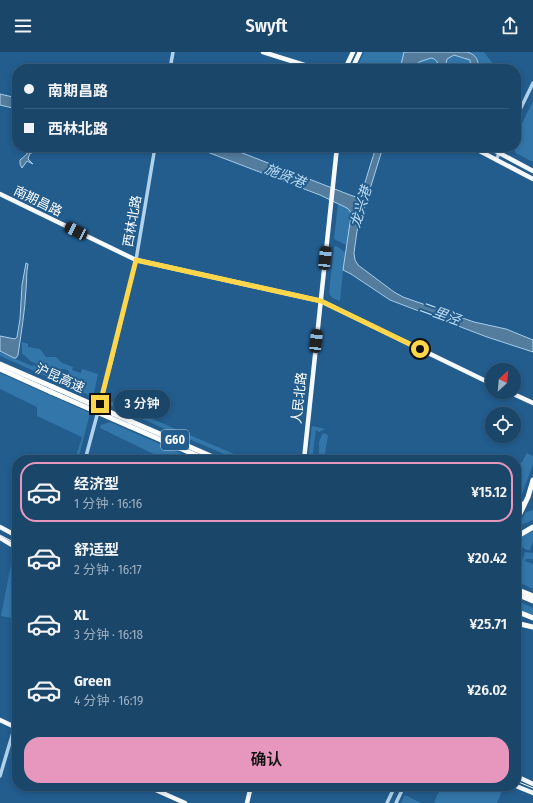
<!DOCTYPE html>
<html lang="zh">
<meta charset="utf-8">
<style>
:root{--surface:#1a466a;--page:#275072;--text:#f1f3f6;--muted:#9fb1c1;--line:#385e7e;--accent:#e797bd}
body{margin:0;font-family:"Fira Sans Condensed","Noto Sans SC",sans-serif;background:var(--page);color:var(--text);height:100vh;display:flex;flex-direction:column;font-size:15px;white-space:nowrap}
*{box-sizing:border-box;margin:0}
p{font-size:13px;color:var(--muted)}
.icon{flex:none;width:22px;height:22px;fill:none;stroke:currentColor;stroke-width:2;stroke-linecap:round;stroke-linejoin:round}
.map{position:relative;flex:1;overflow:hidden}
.side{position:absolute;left:12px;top:403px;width:509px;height:336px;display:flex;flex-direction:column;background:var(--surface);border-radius:16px;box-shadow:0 2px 6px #0003,0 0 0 1px var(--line)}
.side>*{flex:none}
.hud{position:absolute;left:12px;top:12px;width:509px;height:88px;border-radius:16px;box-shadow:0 2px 6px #0003,0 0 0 1px var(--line);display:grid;align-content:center;height:88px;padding:0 12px;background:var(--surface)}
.needle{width:26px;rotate:26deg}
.controls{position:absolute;left:485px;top:311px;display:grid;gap:8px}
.controls a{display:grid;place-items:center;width:36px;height:36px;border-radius:50%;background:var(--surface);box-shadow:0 2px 6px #0003,0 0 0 1px var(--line);font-size:20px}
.end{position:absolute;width:18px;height:18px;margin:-9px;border:5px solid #ffd54a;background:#111;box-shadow:0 0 0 2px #111}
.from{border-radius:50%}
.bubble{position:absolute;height:28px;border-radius:14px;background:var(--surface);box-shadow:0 2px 6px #0003,0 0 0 1px var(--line);font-size:13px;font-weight:600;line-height:28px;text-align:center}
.car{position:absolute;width:12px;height:24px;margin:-12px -6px;border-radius:5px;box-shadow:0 0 3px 1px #0007;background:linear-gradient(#222 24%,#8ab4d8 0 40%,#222 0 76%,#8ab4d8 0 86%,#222 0)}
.hud b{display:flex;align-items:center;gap:14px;height:38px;font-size:15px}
.hud b+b{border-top:1px solid var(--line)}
.hud i{width:10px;height:10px;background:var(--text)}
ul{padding:7px 0 0;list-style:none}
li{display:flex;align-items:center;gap:12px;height:60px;margin:0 8px 6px;padding:0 4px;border:2px solid transparent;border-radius:16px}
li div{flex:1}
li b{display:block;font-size:15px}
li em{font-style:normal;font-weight:600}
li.active{border-color:var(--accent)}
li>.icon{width:36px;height:36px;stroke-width:1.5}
.action{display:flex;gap:8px;margin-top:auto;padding:8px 12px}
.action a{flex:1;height:46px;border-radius:16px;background:var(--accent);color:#111;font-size:16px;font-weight:600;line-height:46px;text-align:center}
header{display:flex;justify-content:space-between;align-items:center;height:52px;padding:0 12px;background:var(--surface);font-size:18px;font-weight:600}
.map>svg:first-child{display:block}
.green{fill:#3376a9}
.water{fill:#537c9d;stroke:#a5ceed}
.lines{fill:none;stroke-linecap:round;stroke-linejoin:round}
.minor{stroke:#b1d2ec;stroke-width:3.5}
.major{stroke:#f6faff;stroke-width:4.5}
.highway{stroke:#fff;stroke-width:5}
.tram{stroke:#fff;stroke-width:1}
.highway-bridge{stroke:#fff;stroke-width:5}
.route{stroke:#ffd54a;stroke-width:5}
.labels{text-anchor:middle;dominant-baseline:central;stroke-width:4;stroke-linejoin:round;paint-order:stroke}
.shield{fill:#225d8e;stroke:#bdcedd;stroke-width:1}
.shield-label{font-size:12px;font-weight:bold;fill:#fff}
.street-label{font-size:13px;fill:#fff;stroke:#225d8e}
.water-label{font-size:14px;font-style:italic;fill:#bddcf3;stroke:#225d8e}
</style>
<header><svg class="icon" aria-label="menu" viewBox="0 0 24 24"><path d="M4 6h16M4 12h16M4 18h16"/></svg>Swyft<svg class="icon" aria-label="share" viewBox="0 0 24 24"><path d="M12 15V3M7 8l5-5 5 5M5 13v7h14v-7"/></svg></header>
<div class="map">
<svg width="533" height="751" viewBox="0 0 533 751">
<rect width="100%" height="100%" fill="#225d8e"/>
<g class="green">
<path d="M 364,0 L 484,0 L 497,17 L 359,17 L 359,11 Z"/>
<path d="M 516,33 L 521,36 L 522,39 L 516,52 Z"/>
<path d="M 533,49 L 533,110 L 516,101 L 512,95 L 516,95 L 516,84 Z"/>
<path d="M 338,152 C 341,153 345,154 347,156 C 355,161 348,185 346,193 L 334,187 Z"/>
<path d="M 336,194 L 345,200 L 340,249 C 335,247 330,246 329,240 L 334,195 Z"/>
<path d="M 22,290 L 28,292 L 28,295 L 40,297 L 46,305 L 56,305 L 62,311 L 73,315 L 72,318 L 81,321 L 82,317 L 98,322 L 93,345 L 0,304 L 0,300 L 32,314 L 34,313 L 68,322 L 69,319 C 62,315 58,319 51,316 C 45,314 36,312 32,310 C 28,308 27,304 22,302 Z"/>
<path d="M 0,321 L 90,361 L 78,408 L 75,408 L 82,385 L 37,364 L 37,355 L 0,337 Z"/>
<path d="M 108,348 L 248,408 L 238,408 L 107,352 Z"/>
<path d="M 110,370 L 196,408 L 166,408 L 100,376 L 101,373 Z"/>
<path d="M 312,374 L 325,377 L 319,380 L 316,378 L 312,408 L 308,408 Z"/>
<path d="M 323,381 L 328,383 L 324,408 L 319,408 L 319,390 Z"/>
<path d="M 527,401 L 533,404 L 533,412 L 516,459 L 516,413 L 522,410 Z"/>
<path d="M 533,458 L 533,468 L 519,474 L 518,473 L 526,460 Z"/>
<path d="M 533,477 L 533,489 L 530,498 L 527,498 L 516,492 L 516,487 Z"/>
<path d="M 14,497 L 17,498 L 17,567 L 1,564 Z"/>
<path d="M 525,500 L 533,501 L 533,507 L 526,507 L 525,509 L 533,512 L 533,537 L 516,529 L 516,513 L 522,509 Z"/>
<path d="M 516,548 L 533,556 L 533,566 L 516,565 Z"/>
<path d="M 441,734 L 504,734 L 497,751 L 434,751 Z"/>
<path d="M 405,743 L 421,751 L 401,751 Z"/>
</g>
<g class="water">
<path d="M 404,0 L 467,0 C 477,3 478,8 479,17 L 471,17 L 470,8 L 454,3 L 447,7 L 445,17 L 438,17 C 439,12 437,7 431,6 L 419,10 L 414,17 L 400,17 Z"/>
<path d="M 0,42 L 17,46 L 17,57 L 0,53 Z"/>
<path d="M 27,95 L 29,95 L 32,101 L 30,101 L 28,107 L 33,112 L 27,109 L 22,116 L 20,112 L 20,108 L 27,102 Z"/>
<path d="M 194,95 L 227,95 L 350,143 L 356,145 L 362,140 L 376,95 L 383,95 L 357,179 L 354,201 L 355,208 L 358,213 L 394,240 L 403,245 L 474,270 L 506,277 L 533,288 L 533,300 L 487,285 L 390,248 L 351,222 L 343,218 L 351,164 L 350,159 L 347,156 L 320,143 Z"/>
<path d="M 26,211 L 28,212 C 26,221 27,229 26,237 C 25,259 21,282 18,303 L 16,306 L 14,306 L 0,299 L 0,284 L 15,287 L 17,285 L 20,267 L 22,233 Z"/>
</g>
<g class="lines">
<g class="minor">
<path d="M 170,17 L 173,0"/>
<path d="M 516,66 L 533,31"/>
<path d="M 496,108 L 502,95"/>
<path d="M 85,408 L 111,311 L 136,208 L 155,95"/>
<path d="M 0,724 L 17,667"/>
<path d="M 387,751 L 395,734"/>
<path d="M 396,751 L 404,734"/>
</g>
<g class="major">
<path d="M 263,0 L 317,17"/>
<path d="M 345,17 L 353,0"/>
<path d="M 352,17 L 360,0"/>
<path d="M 472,95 L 533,127"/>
<path d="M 488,95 L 533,119"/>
<path d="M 0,142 L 136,208 L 321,249 L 492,332"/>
<path d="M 509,340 L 533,351"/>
<path d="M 304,408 L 337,95"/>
<path d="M 0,475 L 17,484"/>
<path d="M 0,486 L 17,496"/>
<path d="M 0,668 L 17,676"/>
<path d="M 516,724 L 533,732"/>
<path d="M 147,734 L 185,751"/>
<path d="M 516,734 L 533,741"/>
<path d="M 247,751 L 251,734"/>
</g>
<g class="highway">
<path d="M 0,312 L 53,335"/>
<path d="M 0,317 L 51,340"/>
<path d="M 130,369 L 220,408"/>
<path d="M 129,374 L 207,408"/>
<path d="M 516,463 L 522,452"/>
<path d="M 516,470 L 528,445 L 533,428"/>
<path d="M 516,485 L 533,475"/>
<path d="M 516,537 L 533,544"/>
<path d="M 516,542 L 533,549"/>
<path d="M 516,559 L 533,566"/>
<path d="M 516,571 L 533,575"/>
</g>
<g class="tram">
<path d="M 0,483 L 17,492"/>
<path d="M 516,729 L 533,736"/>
</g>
<g class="highway-bridge">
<path d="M 53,335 L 130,369"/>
<path d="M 51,340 L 129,374"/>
</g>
</g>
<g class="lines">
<path class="route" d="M 100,352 L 136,208 L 321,249 L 420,297"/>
</g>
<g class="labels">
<rect class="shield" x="161" y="378" width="28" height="20" rx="3"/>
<g class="shield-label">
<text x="175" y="388">G60</text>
</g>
<g class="street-label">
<text transform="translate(38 149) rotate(26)">南期昌路</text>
<text transform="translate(132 169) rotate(-80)">西林北路</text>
<text transform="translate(60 326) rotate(24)">沪昆高速</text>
<text transform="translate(299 346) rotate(-84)">人民北路</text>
</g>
<g class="water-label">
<text transform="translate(285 124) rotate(22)">施贤港</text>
<text transform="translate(361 155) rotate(-73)">龙兴港</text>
<text transform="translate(440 262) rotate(20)">二里泾</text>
</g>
</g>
</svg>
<div class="controls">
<a><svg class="needle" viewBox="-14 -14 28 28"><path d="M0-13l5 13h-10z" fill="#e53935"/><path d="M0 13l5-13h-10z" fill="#9fb1c1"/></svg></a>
<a><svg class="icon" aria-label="locate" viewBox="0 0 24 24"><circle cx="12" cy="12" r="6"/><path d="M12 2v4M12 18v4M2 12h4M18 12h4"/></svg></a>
</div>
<i class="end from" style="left:420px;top:297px"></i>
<i class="end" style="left:100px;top:352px"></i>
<div class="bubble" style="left:114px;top:338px;width:56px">3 分钟</div>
<i class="car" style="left:76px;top:179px;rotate:296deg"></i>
<i class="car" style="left:325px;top:206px;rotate:6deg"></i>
<i class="car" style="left:316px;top:289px;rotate:6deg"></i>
<div class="hud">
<b><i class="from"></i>南期昌路</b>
<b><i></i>西林北路</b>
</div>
<section class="side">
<ul>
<li class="active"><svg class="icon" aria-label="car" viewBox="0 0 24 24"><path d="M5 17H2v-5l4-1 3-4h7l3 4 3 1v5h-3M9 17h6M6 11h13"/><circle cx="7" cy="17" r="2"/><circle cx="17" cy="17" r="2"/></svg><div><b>经济型</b><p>1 分钟 · 16:16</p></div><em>¥15.12</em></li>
<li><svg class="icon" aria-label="car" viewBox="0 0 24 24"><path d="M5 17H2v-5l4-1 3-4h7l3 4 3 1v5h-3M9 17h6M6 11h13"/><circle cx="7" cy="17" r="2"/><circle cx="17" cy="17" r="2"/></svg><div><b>舒适型</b><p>2 分钟 · 16:17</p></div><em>¥20.42</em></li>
<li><svg class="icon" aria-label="car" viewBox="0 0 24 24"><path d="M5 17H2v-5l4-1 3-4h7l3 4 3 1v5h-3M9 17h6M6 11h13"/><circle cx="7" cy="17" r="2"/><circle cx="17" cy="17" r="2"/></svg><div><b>XL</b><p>3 分钟 · 16:18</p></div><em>¥25.71</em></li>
<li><svg class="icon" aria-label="car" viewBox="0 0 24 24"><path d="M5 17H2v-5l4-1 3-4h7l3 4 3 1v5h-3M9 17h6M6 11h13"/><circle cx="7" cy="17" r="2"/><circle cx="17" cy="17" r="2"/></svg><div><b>Green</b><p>4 分钟 · 16:19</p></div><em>¥26.02</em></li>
</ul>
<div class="action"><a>确认</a></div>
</section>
</div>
